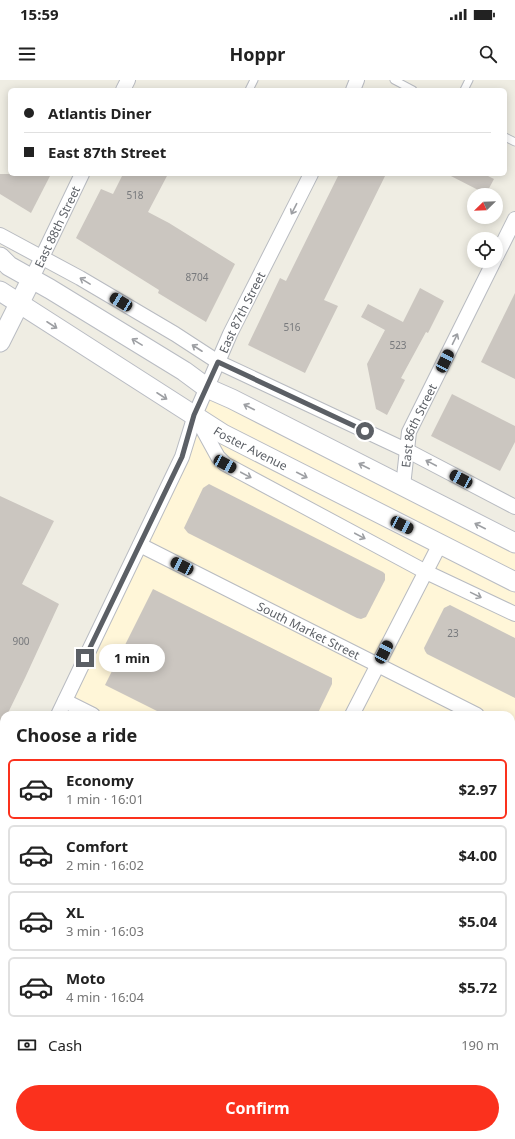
<!DOCTYPE html>
<meta charset="utf-8">
<style>
:root{--surface:#fff;--page:#f2f2f2;--text:#222;--muted:#767676;--line:#e0e0e0;--accent:#fb311d}
body{margin:0;font-family:"Noto Sans",sans-serif;background:var(--page);color:var(--text);height:100vh;display:flex;flex-direction:column;font-size:15px;white-space:nowrap}
*{box-sizing:border-box;margin:0}
p{font-size:13px;color:var(--muted)}
.icon{flex:none;width:22px;height:22px;fill:none;stroke:currentColor;stroke-width:2;stroke-linecap:round;stroke-linejoin:round}
.map{position:relative;flex:1;overflow:hidden}
.side{position:absolute;left:0px;top:631px;width:515px;height:428px;display:flex;flex-direction:column;background:var(--surface);border-radius:12px 12px 0 0;box-shadow:0 2px 10px #0003}
.side>*{flex:none}
.banner{position:absolute;left:8px;top:8px;width:499px;height:88px;border-radius:6px;box-shadow:0 2px 10px #0003;display:grid;align-content:center;height:88px;padding:0 16px;background:var(--surface)}
.needle{width:26px;rotate:247deg}
.buttons{position:absolute;left:467px;top:108px;display:grid;gap:8px}
.buttons a{display:grid;place-items:center;width:36px;height:36px;border-radius:50%;background:var(--surface);box-shadow:0 2px 10px #0003;font-size:20px}
.end{position:absolute;width:18px;height:18px;margin:-9px;border:5px solid #5b5f65;background:#fff;box-shadow:0 0 0 2px #fff}
.from{border-radius:50%}
.bubble{position:absolute;height:28px;border-radius:14px;background:var(--surface);box-shadow:0 2px 10px #0003;font-size:13px;font-weight:700;line-height:28px;text-align:center}
.car{position:absolute;width:12px;height:24px;margin:-12px -6px;border-radius:5px;box-shadow:0 0 3px 1px #0007;background:linear-gradient(#222 24%,#8ab4d8 0 40%,#222 0 76%,#8ab4d8 0 86%,#222 0)}
.banner b{display:flex;align-items:center;gap:14px;height:38px;font-size:15px}
.banner b+b{border-top:1px solid var(--line)}
.banner i{width:10px;height:10px;background:var(--text)}
ul{padding:0;list-style:none}
li{display:flex;align-items:center;gap:12px;height:60px;margin:0 8px 6px;padding:0 8px;border:2px solid var(--line);border-radius:6px}
li div{flex:1}
li b{display:block;font-size:15px}
li em{font-style:normal;font-weight:700}
li.on{border-color:var(--accent)}
li>.icon{width:36px;height:36px;stroke-width:1.5}
h2{padding:0 16px;font-size:18px;line-height:48px}
.pay{display:flex;align-items:center;gap:10px;height:44px;padding:0 16px;font-size:15px}
.pay p{margin-inline-start:auto}
.action{display:flex;gap:8px;margin-top:auto;padding:8px 16px}
.action a{flex:1;height:46px;border-radius:24px;background:var(--accent);color:#fff;font-size:16px;font-weight:700;line-height:46px;text-align:center}
.status{display:flex;justify-content:space-between;align-items:center;height:28px;padding:0 20px;background:var(--surface);direction:ltr}
.status svg{height:11px;fill:currentColor}
header{display:flex;justify-content:space-between;align-items:center;height:52px;padding:0 16px;background:var(--surface);font-size:18px;font-weight:700}
.map>svg:first-child{display:block}
.commercial{fill:#fff6d8}
.building{fill:#cbc6c0}
.lines{fill:none;stroke-linecap:round;stroke-linejoin:round}
.service-casing{stroke:#b8bbc1;stroke-width:9}
.minor-casing{stroke:#b8bbc1;stroke-width:16}
.secondary-casing{stroke:#b9bcc3;stroke-width:21}
.service{stroke:#fff;stroke-width:7}
.minor{stroke:#fff;stroke-width:14}
.secondary{stroke:#fff;stroke-width:19}
.rail{stroke:#b5b6b6;stroke-width:3;stroke-dasharray:1 5;stroke-linecap:butt}
.oneway{stroke:#9d9fa3}
.route{stroke:#5b5f65;stroke-width:5}
.labels{text-anchor:middle;dominant-baseline:central;stroke-width:4;stroke-linejoin:round;paint-order:stroke}
.number-label{font-size:10px;fill:#77797c}
.street-label{font-size:12px;fill:#5b5f65;stroke:#fff}
</style>
<div class="status"><b>15:59</b><svg viewBox="0 0 49 12"><path d="M0 12V9h3v3zM5 12V6h3v6zM10 12V3h3v9zM15 12V0h3v12zM26 1h20v11H26zM47 4h2v5h-2z"/></svg></div>
<header><svg class="icon" aria-label="menu" viewBox="0 0 24 24"><path d="M4 6h16M4 12h16M4 18h16"/></svg>Hoppr<svg class="icon" aria-label="search" viewBox="0 0 24 24"><circle cx="10" cy="10" r="6"/><path d="M15 15l6 6"/></svg></header>
<div class="map">
<svg width="515" height="1059" viewBox="0 0 515 1059">
<rect width="100%" height="100%" fill="#efede3"/>
<path class="commercial" d="M 207,308 L 515,463 L 515,1045 L 511,1043 L 511,635 L 59,635 Z"/>
<g class="building">
<path d="M 0,94 L 51,94 L 31,133 L 0,114 Z"/>
<path d="M 123,94 L 168,94 L 148,132 L 169,143 L 235,184 L 206,242 L 158,213 L 159,210 L 76,158 L 101,109 L 113,114 Z"/>
<path d="M 339,94 L 386,94 L 324,220 L 338,226 L 305,293 L 248,265 L 280,198 L 286,201 Z"/>
<path d="M 447,94 L 484,94 L 494,99 L 486,114 Z"/>
<path d="M 420,208 L 444,221 L 428,253 L 426,252 L 401,298 L 405,300 L 387,335 L 376,329 L 367,284 L 385,250 L 361,237 L 368,224 L 403,242 Z"/>
<path d="M 515,213 L 515,299 L 481,282 Z"/>
<path d="M 452,314 L 515,346 L 515,362 L 500,391 L 431,356 Z"/>
<path d="M 209,404 L 383,492 L 385,494 L 385,500 L 366,537 L 361,539 L 357,538 L 188,453 L 184,448 L 203,408 Z"/>
<path d="M 0,416 L 54,441 L 22,504 L 59,524 L 25,598 L 7,635 L 4,635 L 4,640 L 0,648 Z"/>
<path d="M 153,509 L 332,598 L 332,604 L 317,635 L 165,635 L 105,605 Z"/>
<path d="M 450,525 L 515,558 L 515,618 L 427,574 L 425,571 L 424,568 L 444,528 Z"/>
</g>
<g class="lines">
<defs>
<g id="service">
<path d="M 394,0 L 413,10"/>
<path d="M 249,10 L 254,0"/>
<path d="M 464,10 L 469,0"/>
<path d="M 505,57 L 515,62"/>
</g>
<g id="minor">
<path d="M 123,10 L 128,0"/>
<path d="M 353,10 L 357,0"/>
<path d="M 0,155 L 80,198 L 175,254 L 218,282 L 408,371 L 515,427"/>
<path d="M 496,177 L 515,139"/>
<path id="s1" d="M 32,198 L 82,94"/>
<path d="M 196,337 L 218,377 L 225,384 L 426,492 L 515,534"/>
<path id="s2" d="M 403,406 L 409,352 L 494,181"/>
<path id="s3" d="M 140,465 L 477,635"/>
<path d="M 65,621 L 93,635"/>
<path id="s4" d="M 58,635 L 182,377 L 195,335 L 230,254 L 311,94"/>
<path d="M 352,635 L 440,464"/>
<path d="M 511,652 L 515,654"/>
<path d="M 0,765 L 4,756"/>
<path d="M 0,775 L 4,777"/>
<path d="M 511,845 L 515,847"/>
<path d="M 511,926 L 515,918"/>
<path d="M 511,1043 L 515,1045"/>
</g>
<g id="secondary">
<path d="M 0,177 L 9,186 L 50,209 L 184,291 L 207,308 L 232,319 L 515,463"/>
<path id="s5" d="M 0,211 L 223,354 L 515,502"/>
<path d="M 0,262 L 32,198"/>
</g>
</defs>
<use href="#service" class="service-casing"/>
<use href="#minor" class="minor-casing"/>
<use href="#secondary" class="secondary-casing"/>
<use href="#service" class="service"/>
<use href="#minor" class="minor"/>
<use href="#secondary" class="secondary"/>
<g class="rail">
<path d="M 0,972 L 4,974"/>
<path d="M 0,1037 L 4,1039"/>
<path d="M 44,1055 L 54,1059"/>
<path d="M 222,1055 L 232,1059"/>
</g>
</g>
<defs><path id="oneway-shaft" d="M-6 0H5M1.5-3L5.5 0L1.5 3" fill="none" stroke-width="1.6" stroke-linecap="round" stroke-linejoin="round"/></defs>
<g class="oneway">
<use href="#oneway-shaft" transform="translate(294 129) rotate(117)"/>
<use href="#oneway-shaft" transform="translate(85 201) rotate(-149)"/>
<use href="#oneway-shaft" transform="translate(52 245) rotate(33)"/>
<use href="#oneway-shaft" transform="translate(455 259) rotate(-64)"/>
<use href="#oneway-shaft" transform="translate(137 262) rotate(-149)"/>
<use href="#oneway-shaft" transform="translate(197 268) rotate(-147)"/>
<use href="#oneway-shaft" transform="translate(162 316) rotate(33)"/>
<use href="#oneway-shaft" transform="translate(249 327) rotate(-153)"/>
<use href="#oneway-shaft" transform="translate(431 383) rotate(-152)"/>
<use href="#oneway-shaft" transform="translate(364 386) rotate(-153)"/>
<use href="#oneway-shaft" transform="translate(246 395) rotate(28)"/>
<use href="#oneway-shaft" transform="translate(302 395) rotate(27)"/>
<use href="#oneway-shaft" transform="translate(480 446) rotate(-153)"/>
<use href="#oneway-shaft" transform="translate(360 456) rotate(28)"/>
<use href="#oneway-shaft" transform="translate(476 515) rotate(26)"/>
</g>
<g class="lines">
<path class="route" d="M 85,578 L 182,377 L 194,335 L 218,282 L 365,351"/>
</g>
<g class="labels">
<g class="number-label">
<text x="135" y="115">518</text>
<text x="197" y="197">8704</text>
<text x="292" y="247">516</text>
<text x="398" y="265">523</text>
<text x="453" y="553">23</text>
<text x="21" y="561">900</text>
</g>
<g class="street-label">
<text stroke="none"><textPath href="#s1" startOffset="57">East 88th Street</textPath></text>
<text stroke="none"><textPath href="#s4" startOffset="443">East 87th Street</textPath></text>
<text stroke="none"><textPath href="#s2" startOffset="63">East 86th Street</textPath></text>
<text stroke="none"><textPath href="#s5" startOffset="296">Foster Avenue</textPath></text>
<text stroke="none"><textPath href="#s3" startOffset="189">South Market Street</textPath></text>
</g>
</g>
</svg>
<div class="buttons">
<a><svg class="needle" viewBox="-14 -14 28 28"><path d="M0-13l5 13h-10z" fill="#e53935"/><path d="M0 13l5-13h-10z" fill="#767676"/></svg></a>
<a><svg class="icon" aria-label="locate" viewBox="0 0 24 24"><circle cx="12" cy="12" r="6"/><path d="M12 2v4M12 18v4M2 12h4M18 12h4"/></svg></a>
</div>
<i class="end from" style="left:365px;top:351px"></i>
<i class="end" style="left:85px;top:578px"></i>
<div class="bubble" style="left:99px;top:564px;width:66px">1 min</div>
<i class="car" style="left:121px;top:222px;rotate:301deg"></i>
<i class="car" style="left:445px;top:281px;rotate:26deg"></i>
<i class="car" style="left:225px;top:384px;rotate:118deg"></i>
<i class="car" style="left:461px;top:399px;rotate:298deg"></i>
<i class="car" style="left:402px;top:445px;rotate:116deg"></i>
<i class="car" style="left:182px;top:486px;rotate:297deg"></i>
<i class="car" style="left:384px;top:572px;rotate:27deg"></i>
<div class="banner">
<b><i class="from"></i>Atlantis Diner</b>
<b><i></i>East 87th Street</b>
</div>
<section class="side">
<h2>Choose a ride</h2>
<ul>
<li class="on"><svg class="icon" aria-label="car" viewBox="0 0 24 24"><path d="M5 17H2v-5l4-1 3-4h7l3 4 3 1v5h-3M9 17h6M6 11h13"/><circle cx="7" cy="17" r="2"/><circle cx="17" cy="17" r="2"/></svg><div><b>Economy</b><p>1 min · 16:01</p></div><em>$2.97</em></li>
<li><svg class="icon" aria-label="car" viewBox="0 0 24 24"><path d="M5 17H2v-5l4-1 3-4h7l3 4 3 1v5h-3M9 17h6M6 11h13"/><circle cx="7" cy="17" r="2"/><circle cx="17" cy="17" r="2"/></svg><div><b>Comfort</b><p>2 min · 16:02</p></div><em>$4.00</em></li>
<li><svg class="icon" aria-label="car" viewBox="0 0 24 24"><path d="M5 17H2v-5l4-1 3-4h7l3 4 3 1v5h-3M9 17h6M6 11h13"/><circle cx="7" cy="17" r="2"/><circle cx="17" cy="17" r="2"/></svg><div><b>XL</b><p>3 min · 16:03</p></div><em>$5.04</em></li>
<li><svg class="icon" aria-label="car" viewBox="0 0 24 24"><path d="M5 17H2v-5l4-1 3-4h7l3 4 3 1v5h-3M9 17h6M6 11h13"/><circle cx="7" cy="17" r="2"/><circle cx="17" cy="17" r="2"/></svg><div><b>Moto</b><p>4 min · 16:04</p></div><em>$5.72</em></li>
</ul>
<div class="pay"><svg class="icon" aria-label="cash" viewBox="0 0 24 24"><path d="M3 7h18v10H3z"/><circle cx="12" cy="12" r="2"/></svg>Cash<p>190 m</p></div>
<div class="action"><a>Confirm</a></div>
</section>
</div>
